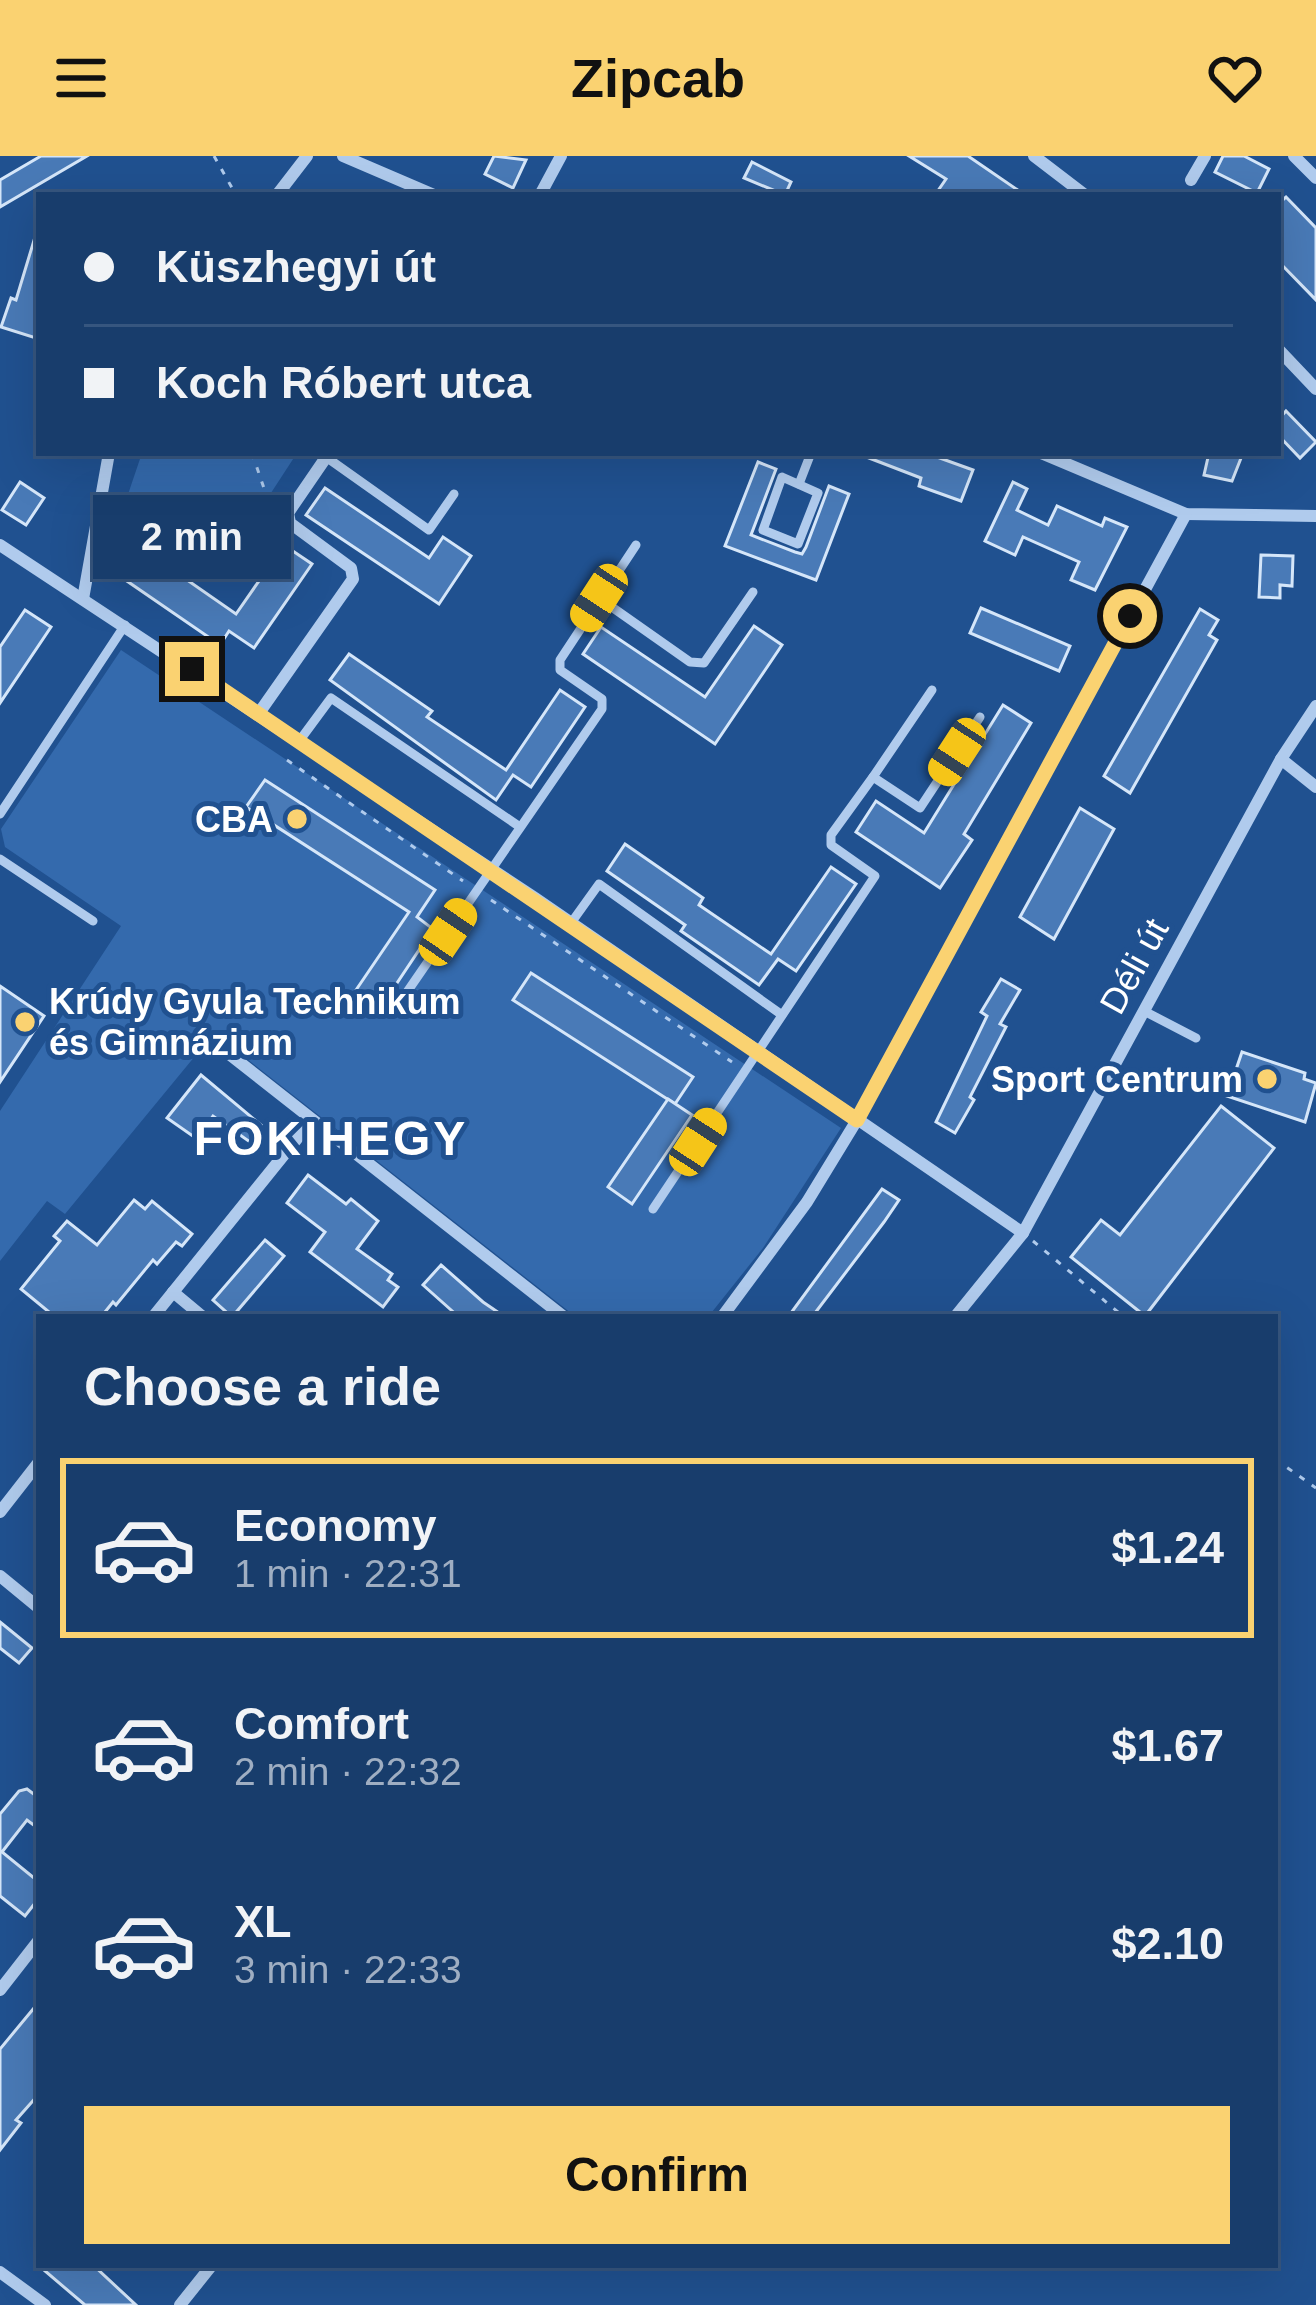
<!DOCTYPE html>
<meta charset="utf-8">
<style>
:root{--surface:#183d6c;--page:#254874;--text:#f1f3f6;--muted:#9faec2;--line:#36567f;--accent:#fad271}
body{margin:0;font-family:Helvetica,sans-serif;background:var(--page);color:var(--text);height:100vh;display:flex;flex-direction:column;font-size:45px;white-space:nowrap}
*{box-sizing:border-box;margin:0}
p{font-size:39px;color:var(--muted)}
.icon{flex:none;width:66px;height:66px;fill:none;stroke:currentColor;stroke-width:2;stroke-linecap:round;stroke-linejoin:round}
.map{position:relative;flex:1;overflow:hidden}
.panel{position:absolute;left:36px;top:1158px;width:1242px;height:954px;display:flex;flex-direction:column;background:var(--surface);border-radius:0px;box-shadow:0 12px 48px #0002,0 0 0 3px var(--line)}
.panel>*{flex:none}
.hud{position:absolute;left:36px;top:36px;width:1245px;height:264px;border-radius:0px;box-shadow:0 12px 48px #0002,0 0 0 3px var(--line);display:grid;align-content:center;height:264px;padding:0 48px;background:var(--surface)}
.end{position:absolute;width:54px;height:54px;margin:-27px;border:15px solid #fad271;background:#111;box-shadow:0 0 0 6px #111}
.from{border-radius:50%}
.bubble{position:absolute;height:84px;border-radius:0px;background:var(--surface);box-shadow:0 12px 48px #0002,0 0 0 3px var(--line);font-size:39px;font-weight:800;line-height:84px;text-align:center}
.car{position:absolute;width:36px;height:72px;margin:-36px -18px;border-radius:15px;box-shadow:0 0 9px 3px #0007;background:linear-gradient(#f5c518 24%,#345 0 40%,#f5c518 0 76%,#345 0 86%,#f5c518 0)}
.hud b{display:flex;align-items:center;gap:42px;height:114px;font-size:45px}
.hud b+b{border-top:3px solid var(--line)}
.hud i{width:30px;height:30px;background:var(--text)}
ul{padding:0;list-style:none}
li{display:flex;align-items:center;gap:36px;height:180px;margin:0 24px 18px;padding:0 24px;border:6px solid transparent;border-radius:0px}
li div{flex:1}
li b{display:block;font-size:45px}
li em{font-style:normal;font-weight:800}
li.active{border-color:var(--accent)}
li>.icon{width:108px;height:108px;stroke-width:1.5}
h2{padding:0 48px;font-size:54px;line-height:144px}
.action{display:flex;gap:24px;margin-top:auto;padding:24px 48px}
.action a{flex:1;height:138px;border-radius:0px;background:var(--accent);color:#111;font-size:48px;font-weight:800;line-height:138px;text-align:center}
header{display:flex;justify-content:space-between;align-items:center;height:156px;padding:0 48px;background:var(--accent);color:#111;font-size:54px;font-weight:800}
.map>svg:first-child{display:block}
.green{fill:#346aad}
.building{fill:#497ab7;stroke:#d5e6f9;stroke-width:3}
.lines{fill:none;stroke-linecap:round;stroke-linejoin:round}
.path{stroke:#b0cbed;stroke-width:3;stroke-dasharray:6 9;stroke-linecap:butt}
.lane{stroke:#b0cbed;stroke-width:9}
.street{stroke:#b0cbed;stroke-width:12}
.route{stroke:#fad271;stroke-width:15}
.poi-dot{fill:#fad271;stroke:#205190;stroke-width:4.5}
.labels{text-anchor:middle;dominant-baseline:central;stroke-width:10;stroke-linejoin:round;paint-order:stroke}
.poi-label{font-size:36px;font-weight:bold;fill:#fff;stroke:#205190;text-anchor:end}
.street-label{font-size:36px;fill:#fff;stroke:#205190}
.district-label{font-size:48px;font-weight:bold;letter-spacing:3px;fill:#fff;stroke:#205190}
</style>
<header><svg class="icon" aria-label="menu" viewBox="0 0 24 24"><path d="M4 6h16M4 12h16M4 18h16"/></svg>Zipcab<svg class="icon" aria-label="heart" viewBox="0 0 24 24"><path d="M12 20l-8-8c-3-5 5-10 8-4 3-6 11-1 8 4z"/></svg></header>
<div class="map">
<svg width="1316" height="2149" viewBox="0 0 1316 2149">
<rect width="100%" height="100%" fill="#205190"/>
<g class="green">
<path d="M 142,297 L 297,297 L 269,340 L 280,349 L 228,424 L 123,353 Z"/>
<path d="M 121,494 L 841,972 L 763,1092 L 708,1161 L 576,1161 L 214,877 L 65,1058 L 47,1045 L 0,1105 L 0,955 L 121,770 L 5,691 L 1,673 Z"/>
</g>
<g class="building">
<path d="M 41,0 L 87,0 L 0,51 L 0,24 Z"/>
<path d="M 494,0 L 526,4 L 513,32 L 485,18 Z"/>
<path d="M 909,0 L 968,0 L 1025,39 L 935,39 L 946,23 Z"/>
<path d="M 1223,0 L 1244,0 L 1269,13 L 1257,37 L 1215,16 Z"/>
<path d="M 752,6 L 791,26 L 785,39 L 744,22 Z"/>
<path d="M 1286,41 L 1316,72 L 1316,144 L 1278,105 L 1278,48 Z"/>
<path d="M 35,81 L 39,82 L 39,183 L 1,171 L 11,142 L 16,144 Z"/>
<path d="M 1286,255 L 1316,286 L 1300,302 L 1278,279 L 1278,264 Z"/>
<path d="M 856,297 L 926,297 L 973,314 L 961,345 L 919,330 L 921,322 Z"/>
<path d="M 1209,297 L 1243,297 L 1232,325 L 1204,319 Z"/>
<path d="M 758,306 L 776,313 L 751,379 L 795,396 L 802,398 L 806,391 L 829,330 L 849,338 L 816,424 L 725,390 Z"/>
<path d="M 20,326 L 44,342 L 26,369 L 2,354 Z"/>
<path d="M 1013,326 L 1027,333 L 1017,354 L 1048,369 L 1057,350 L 1102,370 L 1105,362 L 1127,371 L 1095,434 L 1071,424 L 1079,406 L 1023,381 L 1015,399 L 985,385 Z"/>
<path d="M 325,332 L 429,402 L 443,381 L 471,400 L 439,448 L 306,359 Z"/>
<path d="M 132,378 L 157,395 L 154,401 L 236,458 L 284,389 L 312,408 L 254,492 L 229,475 L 220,489 L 108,412 Z"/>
<path d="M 1261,399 L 1293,400 L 1292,430 L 1280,429 L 1280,442 L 1259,441 Z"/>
<path d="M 981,452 L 1070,490 L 1059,515 L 970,477 Z"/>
<path d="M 1200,453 L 1218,464 L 1209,479 L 1217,484 L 1130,637 L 1104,620 Z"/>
<path d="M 25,454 L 51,471 L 0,547 L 0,491 Z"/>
<path d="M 754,470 L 782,489 L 715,588 L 583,498 L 601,471 L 705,541 Z"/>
<path d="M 349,498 L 432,555 L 427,561 L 506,614 L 560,534 L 585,551 L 531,631 L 513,619 L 496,644 L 330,524 Z"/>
<path d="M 1003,549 L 1031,567 L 964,678 L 972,684 L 940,732 L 856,676 L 876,645 L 924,677 Z"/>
<path d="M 265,624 L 435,734 L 417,761 L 433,773 L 381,851 L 356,834 L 409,756 L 246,651 Z"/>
<path d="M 1080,652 L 1114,673 L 1054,783 L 1020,761 Z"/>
<path d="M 625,688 L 703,742 L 699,749 L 771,798 L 831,711 L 856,728 L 796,815 L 778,803 L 759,829 L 681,775 L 685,769 L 607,715 Z"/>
<path d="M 531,817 L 693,921 L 675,948 L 513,844 Z"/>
<path d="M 1001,823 L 1020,834 L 1000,868 L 1006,871 L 970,941 L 974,944 L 955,977 L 936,966 L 987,860 L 981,856 Z"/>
<path d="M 0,830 L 44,860 L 0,926 Z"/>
<path d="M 1242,896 L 1305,917 L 1304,923 L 1316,927 L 1305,966 L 1227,940 Z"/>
<path d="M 201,919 L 261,969 L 250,986 L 213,960 L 197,983 L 167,962 Z"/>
<path d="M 668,943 L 692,959 L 632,1048 L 608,1031 Z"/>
<path d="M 1221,950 L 1274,992 L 1145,1160 L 1071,1101 L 1101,1064 L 1120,1079 Z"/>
<path d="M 308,1019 L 346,1048 L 351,1043 L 378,1065 L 357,1093 L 392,1118 L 388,1124 L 398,1131 L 383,1151 L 310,1096 L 325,1076 L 287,1047 Z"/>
<path d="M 882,1033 L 899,1044 L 884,1066 L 812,1161 L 788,1161 Z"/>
<path d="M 134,1044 L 145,1053 L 152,1045 L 192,1078 L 182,1090 L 176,1086 L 157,1108 L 153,1104 L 116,1149 L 113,1146 L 101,1161 L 55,1161 L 21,1133 L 60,1085 L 54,1080 L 67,1065 L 97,1089 Z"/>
<path d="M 265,1084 L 284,1100 L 232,1161 L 213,1144 Z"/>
<path d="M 441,1109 L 483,1146 L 505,1161 L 459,1161 L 423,1129 Z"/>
<path d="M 0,1466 L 32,1492 L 19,1507 L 0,1492 Z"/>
<path d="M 27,1633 L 39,1642 L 39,1673 L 27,1664 L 2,1696 L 39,1726 L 39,1742 L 25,1760 L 0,1740 L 0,1658 L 19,1635 Z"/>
<path d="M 39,1846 L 39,1938 L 16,1964 L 21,1967 L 0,1994 L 0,1893 Z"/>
<path d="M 38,2109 L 93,2109 L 136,2149 L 85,2149 Z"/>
</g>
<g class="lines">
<g class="path">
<path d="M 214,0 L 236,39"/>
<path d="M 252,297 L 268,344 L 275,349"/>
<path d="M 287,604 L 463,725"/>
<path d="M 491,744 L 732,906"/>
<path d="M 1033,1085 L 1124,1161"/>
<path d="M 1275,1303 L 1316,1332"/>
</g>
<g class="lane">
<path d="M 326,301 L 429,374 L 454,338"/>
<path d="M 782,321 L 818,337 L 798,388 L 763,374 Z"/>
<path d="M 799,328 L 811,297"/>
<path d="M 599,442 L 690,506 L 704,507 L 753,436"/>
<path d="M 300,584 L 331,542 L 520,671"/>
<path d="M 873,621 L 932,534"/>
<path d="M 0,658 L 125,469"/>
<path d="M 0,703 L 93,765"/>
<path d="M 571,767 L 599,728 L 782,859"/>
<path d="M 396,852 L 602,553 L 602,543 L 560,514 L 560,504 L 636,389"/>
<path d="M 1144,855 L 1196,882"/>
<path d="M 653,1053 L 875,720 L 831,689 L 831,679 L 873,621 L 920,652 L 980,561"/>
</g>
<g class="street">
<path d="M 343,0 L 434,39"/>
<path d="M 1034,0 L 1085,39"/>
<path d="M 1294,0 L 1316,22"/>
<path d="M 1191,24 L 1205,0"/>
<path d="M 277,39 L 307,0"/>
<path d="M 540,39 L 561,0"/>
<path d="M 1278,193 L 1316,233"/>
<path d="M 1041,297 L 1186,358 L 1316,360"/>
<path d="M 0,389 L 535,742 L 1023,1077"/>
<path d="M 83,443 L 109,297"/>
<path d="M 259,557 L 353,423 L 351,412 L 290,367 L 288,357 L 329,297"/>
<path d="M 1281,603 L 1316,631"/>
<path d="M 224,894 L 564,1161"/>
<path d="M 173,1136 L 203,1161"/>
<path d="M 153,1161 L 312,964"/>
<path d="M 722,1161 L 807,1046 L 857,964 L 1186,358"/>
<path d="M 955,1161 L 1023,1077 L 1281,603 L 1316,550"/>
<path d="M 0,1356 L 39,1306"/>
<path d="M 0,1420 L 39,1452"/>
<path d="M 0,1834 L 39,1784"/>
<path d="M 0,2116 L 45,2149"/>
<path d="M 180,2149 L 212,2109"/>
</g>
</g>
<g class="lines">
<path class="route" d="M 192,513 L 857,964 L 1130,460"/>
</g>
<g class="poi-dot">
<circle cx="297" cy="663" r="12"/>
<circle cx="25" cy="866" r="12"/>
<circle cx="1267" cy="923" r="12"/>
</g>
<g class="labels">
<g class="poi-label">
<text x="273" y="663">CBA</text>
<text x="49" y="845" text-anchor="start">Krúdy Gyula Technikum<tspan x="49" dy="41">és Gimnázium</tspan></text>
<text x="1243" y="923">Sport Centrum</text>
</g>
<g class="street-label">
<text transform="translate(1134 810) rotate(-61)">Déli út</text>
</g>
<g class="district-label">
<text x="331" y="982">FOKIHEGY</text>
</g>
</g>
</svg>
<i class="end from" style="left:1130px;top:460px"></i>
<i class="end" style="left:192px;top:513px"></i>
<div class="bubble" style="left:93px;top:339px;width:198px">2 min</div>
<i class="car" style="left:599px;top:442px;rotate:213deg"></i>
<i class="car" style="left:957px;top:596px;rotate:213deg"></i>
<i class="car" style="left:448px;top:776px;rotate:34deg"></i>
<i class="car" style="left:698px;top:986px;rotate:33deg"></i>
<div class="hud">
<b><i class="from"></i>Küszhegyi út</b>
<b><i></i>Koch Róbert utca</b>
</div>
<section class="panel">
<h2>Choose a ride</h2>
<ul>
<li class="active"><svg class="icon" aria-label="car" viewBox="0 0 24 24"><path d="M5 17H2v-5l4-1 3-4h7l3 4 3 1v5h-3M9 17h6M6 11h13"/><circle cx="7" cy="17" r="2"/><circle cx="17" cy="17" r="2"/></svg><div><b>Economy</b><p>1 min · 22:31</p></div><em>$1.24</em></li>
<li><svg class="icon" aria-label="car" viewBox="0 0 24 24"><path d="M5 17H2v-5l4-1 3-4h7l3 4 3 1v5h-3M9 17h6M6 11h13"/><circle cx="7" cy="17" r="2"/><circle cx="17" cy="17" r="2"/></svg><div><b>Comfort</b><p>2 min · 22:32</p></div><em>$1.67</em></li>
<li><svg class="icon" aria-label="car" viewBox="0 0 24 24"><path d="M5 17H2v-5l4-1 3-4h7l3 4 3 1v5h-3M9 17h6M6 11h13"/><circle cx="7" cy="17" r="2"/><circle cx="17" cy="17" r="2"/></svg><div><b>XL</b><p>3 min · 22:33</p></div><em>$2.10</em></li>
</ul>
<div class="action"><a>Confirm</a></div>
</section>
</div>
